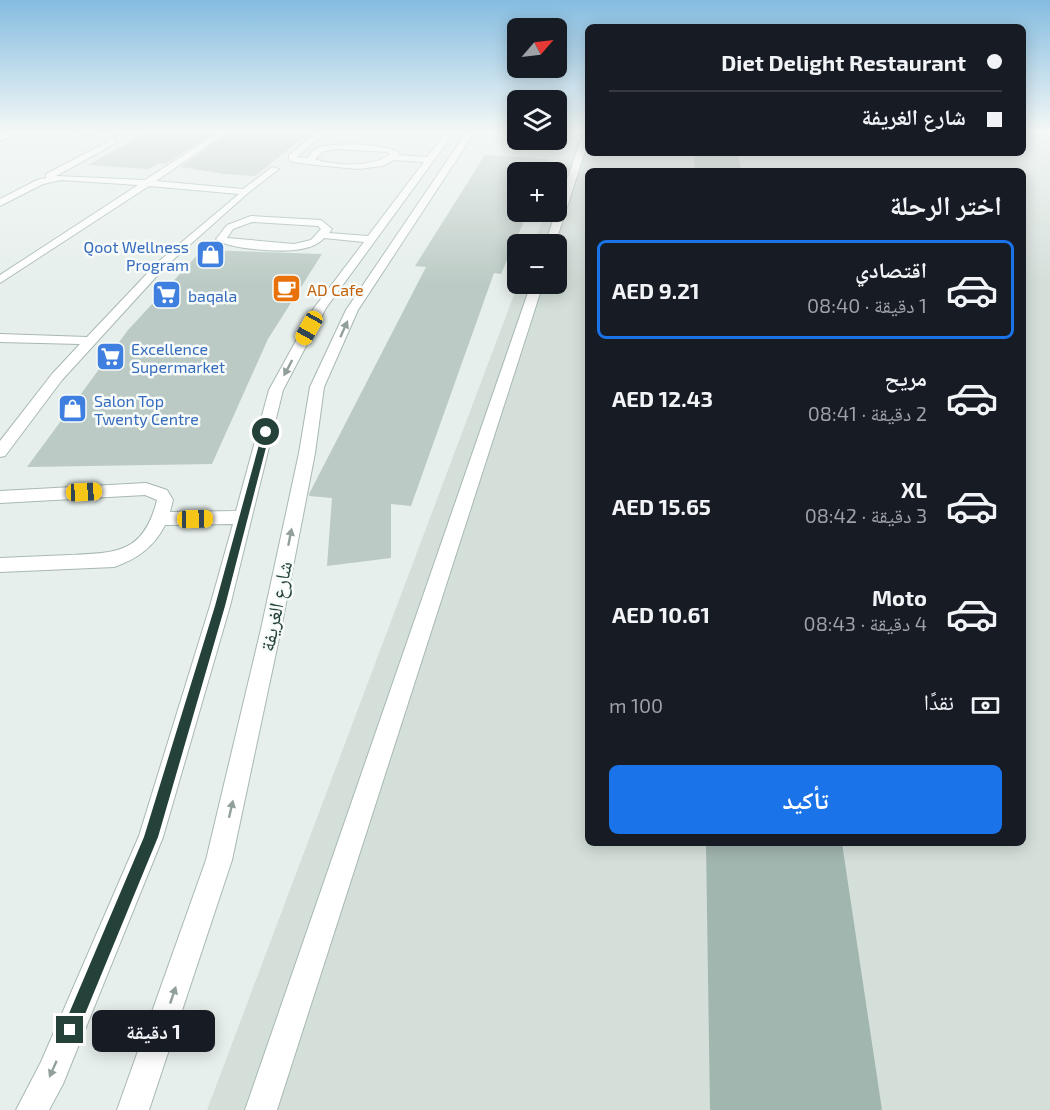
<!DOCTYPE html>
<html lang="ar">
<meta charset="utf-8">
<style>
:root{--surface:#171b24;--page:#20242c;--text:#f1f3f6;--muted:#9ea1a6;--line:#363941;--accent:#1a73e8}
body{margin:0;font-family:"Exo 2","Noto Naskh Arabic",sans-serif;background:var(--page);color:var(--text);direction:rtl;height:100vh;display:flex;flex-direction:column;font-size:22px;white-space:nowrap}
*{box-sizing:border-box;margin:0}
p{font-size:20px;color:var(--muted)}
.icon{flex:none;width:33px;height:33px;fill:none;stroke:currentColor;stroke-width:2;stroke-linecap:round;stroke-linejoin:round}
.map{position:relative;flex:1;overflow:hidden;direction:ltr}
.side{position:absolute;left:585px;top:168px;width:441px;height:678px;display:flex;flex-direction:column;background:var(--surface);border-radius:9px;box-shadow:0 3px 15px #0003;direction:rtl}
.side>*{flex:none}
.hud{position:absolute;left:585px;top:24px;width:441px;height:132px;border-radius:9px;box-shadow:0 3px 15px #0003;direction:rtl;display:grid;align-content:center;height:132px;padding:0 24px;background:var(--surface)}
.needle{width:39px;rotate:62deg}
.controls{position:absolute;left:507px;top:18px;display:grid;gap:12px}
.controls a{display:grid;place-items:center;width:60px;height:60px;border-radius:9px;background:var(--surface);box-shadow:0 3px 15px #0003;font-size:30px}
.end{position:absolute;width:27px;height:27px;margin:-14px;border:8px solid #24423a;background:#fff;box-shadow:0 0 0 3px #fff}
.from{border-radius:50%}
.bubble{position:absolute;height:42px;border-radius:9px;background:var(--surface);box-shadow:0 3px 15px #0003;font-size:20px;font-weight:700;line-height:42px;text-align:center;direction:rtl}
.car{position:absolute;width:18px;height:36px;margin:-18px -9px;border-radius:8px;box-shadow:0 0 4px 2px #0007;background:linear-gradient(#f5c518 24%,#345 0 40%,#f5c518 0 76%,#345 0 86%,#f5c518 0)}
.hud b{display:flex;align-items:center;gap:21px;height:57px;font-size:22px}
.hud b+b{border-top:2px solid var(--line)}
.hud i{width:15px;height:15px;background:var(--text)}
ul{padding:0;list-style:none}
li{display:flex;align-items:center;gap:18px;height:99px;margin:0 12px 9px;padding:0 12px;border:3px solid transparent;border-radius:9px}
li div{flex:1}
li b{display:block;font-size:22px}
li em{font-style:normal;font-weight:700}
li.on{border-color:var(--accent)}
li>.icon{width:54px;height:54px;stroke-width:1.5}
h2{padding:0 24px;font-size:27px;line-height:72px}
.pay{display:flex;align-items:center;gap:15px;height:66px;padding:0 24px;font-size:22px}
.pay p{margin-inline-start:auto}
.action{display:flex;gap:12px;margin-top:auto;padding:12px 24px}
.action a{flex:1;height:69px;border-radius:9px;background:var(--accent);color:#fff;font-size:24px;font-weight:700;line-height:69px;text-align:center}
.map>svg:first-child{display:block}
.built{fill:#d4dfda;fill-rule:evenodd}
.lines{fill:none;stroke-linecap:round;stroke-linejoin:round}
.taxiway{fill:#a2b6b0;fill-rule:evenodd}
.building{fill:#bbcac4}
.minor-casing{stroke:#a8b8b2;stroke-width:2}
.minor{fill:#fff;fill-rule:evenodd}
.oneway{fill:#92a09c}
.route{fill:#24423a}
.labels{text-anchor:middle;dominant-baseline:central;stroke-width:5;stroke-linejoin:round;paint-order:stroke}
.far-shop-label{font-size:16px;fill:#366cbe;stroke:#f7fbf9;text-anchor:start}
.far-food-label{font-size:16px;fill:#c56008;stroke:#f7fbf9;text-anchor:start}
.street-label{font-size:20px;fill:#24423a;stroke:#f7fbf9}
</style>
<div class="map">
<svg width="1050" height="1110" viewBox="0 0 1050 1110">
<rect width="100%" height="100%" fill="#e6efeb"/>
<path class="built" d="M 578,130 L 588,130 L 588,153 L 1023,153 L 1023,130 L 1050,130 L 1050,1110 L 207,1110 L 518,284 L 556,284 L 556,244 L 533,244 L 546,212 L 556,212 L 557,186 ZM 588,171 L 1023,171 L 1023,843 L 588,843 Z"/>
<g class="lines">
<g class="taxiway">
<path d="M 694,153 L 738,153 L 741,171 L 695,171 Z"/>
<path d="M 706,843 L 842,843 L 882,1110 L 710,1110 Z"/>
</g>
</g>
<g class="building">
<path d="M 151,130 L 218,130 L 165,164 L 159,163 L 149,169 L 88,165 Z"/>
<path d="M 233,130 L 313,130 L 255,176 L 224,174 L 181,167 Z"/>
<path d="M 485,155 L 550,159 L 544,172 L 518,172 L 518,212 L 528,212 L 501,274 L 494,273 L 411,506 L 391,504 L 391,558 L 327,566 L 332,498 L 309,496 L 309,494 L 426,267 L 415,266 Z"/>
<path d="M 202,250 L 322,254 L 268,339 L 212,464 L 27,467 L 128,330 Z"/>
</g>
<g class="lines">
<defs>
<g id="minor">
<path d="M 14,130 L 24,130 L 0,141 L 0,136 Z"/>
<path d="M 57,130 L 106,133 L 127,130 L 106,137 Z"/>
<path d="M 222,130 L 231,130 L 156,181 L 243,189 L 272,167 L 279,169 L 248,193 L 166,266 L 62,380 L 5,456 L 0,457 L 0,441 L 52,374 L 80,344 L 0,342 L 0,334 L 87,337 L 158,262 L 239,194 L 149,186 L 0,283 L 0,275 L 138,185 L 61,180 L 43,184 L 0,206 L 0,199 L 37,180 L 46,178 L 46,174 L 113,139 L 117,141 L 116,143 L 56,176 L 145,180 Z"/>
<path d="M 320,130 L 328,130 L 297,157 L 307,158 C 310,153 313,150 318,148 C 333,142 385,144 398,152 L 398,155 L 427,157 L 448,130 L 456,130 L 326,308 L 283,390 L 230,606 L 163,837 L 63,1084 L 49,1110 L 16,1110 L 41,1062 L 139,836 L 210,606 L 233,524 L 165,525 C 154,547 137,559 114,567 L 0,572 L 0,558 C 23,557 46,556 70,555 C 117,553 144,553 157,500 L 145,495 L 0,503 L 0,491 L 146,483 L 167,490 L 173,500 L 170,512 L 236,511 L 269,390 L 314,308 L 364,242 L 324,238 C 317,246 305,249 294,250 C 278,252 227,249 216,239 L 227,225 L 251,216 L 321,220 L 332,229 L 329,233 L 368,236 L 424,162 L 394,160 L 382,166 L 358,169 L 316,165 L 293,162 L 289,159 L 289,155 ZM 337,149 L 387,152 L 390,154 C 374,168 333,166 315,159 L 324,151 ZM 252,222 L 318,226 L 321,229 L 311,240 L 294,244 L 227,238 L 233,229 Z"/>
<path d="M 468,130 L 476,130 L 358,310 L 324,387 L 315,453 L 281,629 L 232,860 L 149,1110 L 117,1110 L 206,860 L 261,629 L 299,453 L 310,387 L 346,310 Z"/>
<path d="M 584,130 L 588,130 L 588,142 L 555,244 L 545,244 Z"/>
<path d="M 531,284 L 543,284 L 277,1110 L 245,1110 Z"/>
</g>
</defs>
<use href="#minor" class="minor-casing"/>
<use href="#minor" class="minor"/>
</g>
<defs><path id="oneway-solid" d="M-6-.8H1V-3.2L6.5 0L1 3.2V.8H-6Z" transform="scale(1.5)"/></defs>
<g class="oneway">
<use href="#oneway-solid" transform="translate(344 329) rotate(-66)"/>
<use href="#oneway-solid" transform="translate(288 368) rotate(118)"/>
<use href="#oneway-solid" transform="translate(290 537) rotate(-79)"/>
<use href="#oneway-solid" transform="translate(231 809) rotate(-77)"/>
<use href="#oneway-solid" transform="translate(173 995) rotate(-71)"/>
<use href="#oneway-solid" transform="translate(53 1069) rotate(114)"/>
</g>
<linearGradient id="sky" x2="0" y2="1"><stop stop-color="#84bce0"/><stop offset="0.46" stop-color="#f4f8f6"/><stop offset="1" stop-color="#f4f8f6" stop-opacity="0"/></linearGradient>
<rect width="1050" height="285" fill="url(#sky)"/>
<path class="route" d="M 263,430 L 270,432 L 225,606 L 158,837 L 76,1036 L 70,1038 L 64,1036 L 62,1030 L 144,837 L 215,606 Z"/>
<defs>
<symbol id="shop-square" viewBox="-11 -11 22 22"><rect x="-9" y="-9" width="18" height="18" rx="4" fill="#3f7fe0" stroke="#f7fbf9"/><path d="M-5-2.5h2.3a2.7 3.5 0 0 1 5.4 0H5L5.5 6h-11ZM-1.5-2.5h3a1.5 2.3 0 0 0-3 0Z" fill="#fff"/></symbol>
<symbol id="cafe-square" viewBox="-11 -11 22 22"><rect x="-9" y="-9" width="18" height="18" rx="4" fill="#e8710a" stroke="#f7fbf9"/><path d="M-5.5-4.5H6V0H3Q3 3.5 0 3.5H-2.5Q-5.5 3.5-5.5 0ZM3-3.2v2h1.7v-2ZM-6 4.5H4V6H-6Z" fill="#fff"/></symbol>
<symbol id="supermarket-square" viewBox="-11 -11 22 22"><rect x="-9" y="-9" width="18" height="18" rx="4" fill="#3f7fe0" stroke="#f7fbf9"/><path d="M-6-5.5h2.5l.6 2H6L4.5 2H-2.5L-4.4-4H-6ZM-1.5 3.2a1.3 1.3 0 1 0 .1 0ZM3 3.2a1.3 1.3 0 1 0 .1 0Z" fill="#fff"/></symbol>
</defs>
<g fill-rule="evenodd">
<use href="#shop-square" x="194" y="238" width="33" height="33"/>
<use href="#cafe-square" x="270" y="272" width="33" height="33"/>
<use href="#supermarket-square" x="150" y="278" width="33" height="33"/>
<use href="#supermarket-square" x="94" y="340" width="33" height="33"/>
<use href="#shop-square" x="56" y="392" width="33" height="33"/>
</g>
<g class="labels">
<g class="far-shop-label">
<text x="189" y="246" text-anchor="end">Qoot Wellness<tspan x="189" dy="18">Program</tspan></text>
<text x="188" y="295">baqala</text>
<text x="131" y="348">Excellence<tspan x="131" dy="18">Supermarket</tspan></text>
<text x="94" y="400">Salon Top<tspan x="94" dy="18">Twenty Centre</tspan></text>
</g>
<g class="far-food-label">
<text x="307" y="289">AD Cafe</text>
</g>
<g class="street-label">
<text transform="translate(275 606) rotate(-78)">شارع الغريفة</text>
</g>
</g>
</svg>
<div class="controls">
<a><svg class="needle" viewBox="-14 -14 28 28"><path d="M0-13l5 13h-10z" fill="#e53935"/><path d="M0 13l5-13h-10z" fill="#9ea1a6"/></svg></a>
<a><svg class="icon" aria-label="layers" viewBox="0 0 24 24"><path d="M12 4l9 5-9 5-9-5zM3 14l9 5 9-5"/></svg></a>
<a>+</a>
<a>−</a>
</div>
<i class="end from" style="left:266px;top:432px"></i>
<i class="end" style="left:70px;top:1030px"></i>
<div class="bubble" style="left:92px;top:1010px;width:123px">1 دقيقة</div>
<i class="car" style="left:309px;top:328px;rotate:209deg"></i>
<i class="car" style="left:84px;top:492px;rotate:87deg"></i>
<i class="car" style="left:195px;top:519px;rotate:89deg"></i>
<div class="hud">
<b><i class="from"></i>Diet Delight Restaurant</b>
<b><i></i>شارع الغريفة</b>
</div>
<section class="side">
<h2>اختر الرحلة</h2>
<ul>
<li class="on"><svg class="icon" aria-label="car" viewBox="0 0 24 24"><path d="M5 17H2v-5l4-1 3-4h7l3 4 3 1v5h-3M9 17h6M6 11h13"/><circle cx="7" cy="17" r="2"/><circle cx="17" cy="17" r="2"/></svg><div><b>اقتصادي</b><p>1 دقيقة · 08:40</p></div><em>AED 9.21</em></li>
<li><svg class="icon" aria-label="car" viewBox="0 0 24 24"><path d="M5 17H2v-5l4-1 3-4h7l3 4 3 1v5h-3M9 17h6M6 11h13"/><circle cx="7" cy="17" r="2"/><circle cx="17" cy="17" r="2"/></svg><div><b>مريح</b><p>2 دقيقة · 08:41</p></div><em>AED 12.43</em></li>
<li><svg class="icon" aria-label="car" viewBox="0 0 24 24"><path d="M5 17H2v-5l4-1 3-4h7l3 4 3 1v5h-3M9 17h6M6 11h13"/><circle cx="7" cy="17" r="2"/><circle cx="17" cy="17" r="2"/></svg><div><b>XL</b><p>3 دقيقة · 08:42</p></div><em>AED 15.65</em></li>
<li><svg class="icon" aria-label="car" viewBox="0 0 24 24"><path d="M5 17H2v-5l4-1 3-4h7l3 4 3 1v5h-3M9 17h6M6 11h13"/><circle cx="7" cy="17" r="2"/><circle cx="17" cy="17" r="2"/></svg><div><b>Moto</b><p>4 دقيقة · 08:43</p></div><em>AED 10.61</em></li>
</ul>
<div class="pay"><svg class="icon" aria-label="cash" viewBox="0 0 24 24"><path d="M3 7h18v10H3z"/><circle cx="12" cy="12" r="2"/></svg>نقدًا<p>100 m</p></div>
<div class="action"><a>تأكيد</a></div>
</section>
</div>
